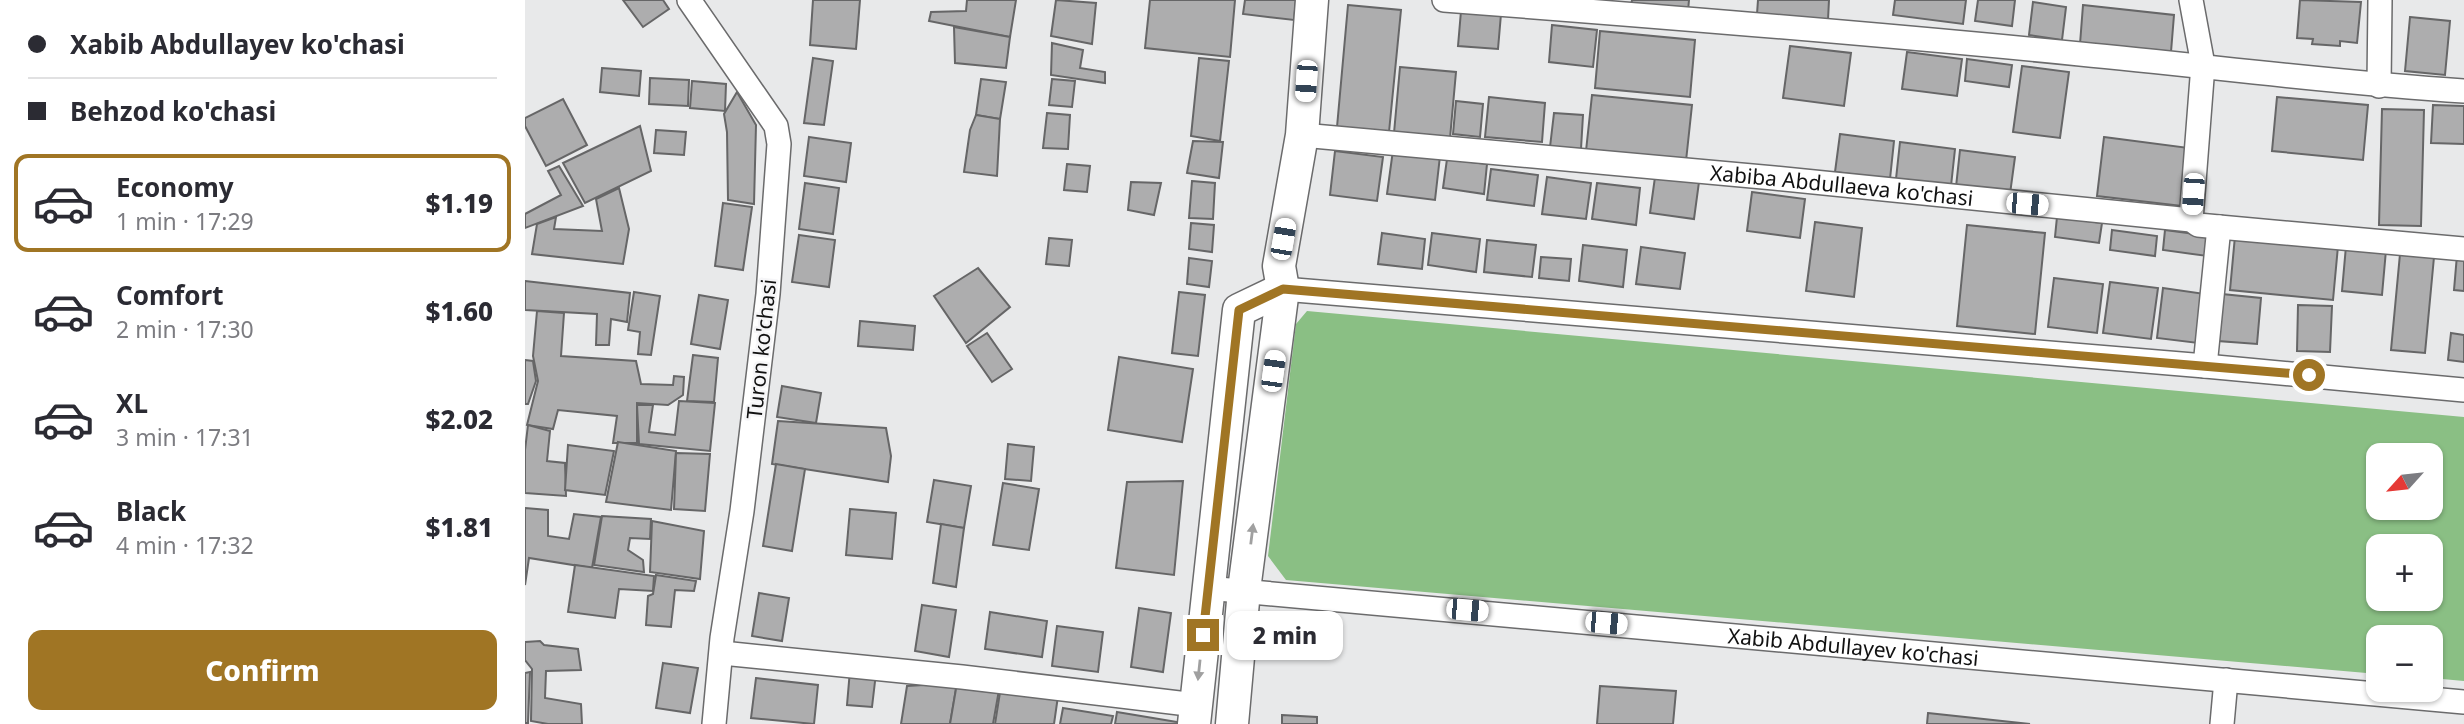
<!DOCTYPE html>
<meta charset="utf-8">
<style>
:root{--surface:#fff;--page:#f7f7f7;--text:#2b2b33;--muted:#7c7c81;--line:#e1e1e2;--accent:#a07524}
body{margin:0;font-family:"Noto Sans",sans-serif;background:var(--page);color:var(--text);height:100vh;display:flex;flex-direction:column;font-size:26px;white-space:nowrap}
*{box-sizing:border-box;margin:0}
p{font-size:23px;color:var(--muted)}
.icon{flex:none;width:38px;height:38px;fill:none;stroke:currentColor;stroke-width:2;stroke-linecap:round;stroke-linejoin:round}
.map{position:relative;flex:1;overflow:hidden}
.drawer{display:flex;flex-direction:column;background:var(--surface);width:525px}
.drawer>*{flex:none}
.top-card{display:grid;align-content:center;height:154px;padding:0 28px;background:var(--surface)}
.needle{width:46px;rotate:243deg}
.controls{position:absolute;left:1841px;top:443px;display:grid;gap:14px}
.controls a{display:grid;place-items:center;width:77px;height:77px;border-radius:14px;background:var(--surface);box-shadow:0 2px 5px #0004;font-size:35px}
.end{position:absolute;width:32px;height:32px;margin:-16px;border:9px solid #a07524;background:#fff;box-shadow:0 0 0 4px #fff}
.from{border-radius:50%}
.bubble{position:absolute;height:49px;border-radius:14px;background:var(--surface);box-shadow:0 2px 5px #0004;font-size:23px;font-weight:800;line-height:49px;text-align:center}
.car{position:absolute;width:21px;height:42px;margin:-21px -10px;border-radius:9px;box-shadow:0 0 5px 2px #0007;background:linear-gradient(#fff 24%,#345 0 40%,#fff 0 76%,#345 0 86%,#fff 0)}
.top-card b{display:flex;align-items:center;gap:24px;height:66px;font-size:26px}
.top-card b+b{border-top:2px solid var(--line)}
.top-card i{width:18px;height:18px;background:var(--text)}
ul{padding:0;list-style:none}
li{display:flex;align-items:center;gap:21px;height:98px;margin:0 14px 10px;padding:0 14px;border:4px solid transparent;border-radius:14px}
li div{flex:1}
li b{display:block;font-size:26px}
li em{font-style:normal;font-weight:800}
li.selected{border-color:var(--accent)}
li>.icon{width:63px;height:63px;stroke-width:1.5}
.button{display:flex;gap:14px;margin-top:auto;padding:14px 28px}
.button a{flex:1;height:80px;border-radius:14px;background:var(--accent);color:#fff;font-size:28px;font-weight:800;line-height:80px;text-align:center}
main{display:flex;flex:1;min-height:0}
.map>svg:first-child{display:block}
.forest{fill:#8abf84;fill-rule:evenodd}
.building{fill:#adadae;stroke:#666667;stroke-width:2}
.lines{fill:none;stroke-linecap:round;stroke-linejoin:round}
.street-casing{stroke:#6b6b6c;stroke-width:26}
.secondary-casing{stroke:#6b6b6c;stroke-width:35}
.street{stroke:#fff;stroke-width:23}
.secondary{stroke:#fff;stroke-width:32}
.oneway{fill:#a0a0a0}
.route{stroke:#a07524;stroke-width:9}
.labels{text-anchor:middle;dominant-baseline:central;stroke-width:5;stroke-linejoin:round;paint-order:stroke}
.street-label{font-size:21px;fill:#111;stroke:#f6f6f8}
</style>
<main>
<section class="drawer">
<div class="top-card">
<b><i class="from"></i>Xabib Abdullayev ko'chasi</b>
<b><i></i>Behzod ko'chasi</b>
</div>
<ul>
<li class="selected"><svg class="icon" aria-label="car" viewBox="0 0 24 24"><path d="M5 17H2v-5l4-1 3-4h7l3 4 3 1v5h-3M9 17h6M6 11h13"/><circle cx="7" cy="17" r="2"/><circle cx="17" cy="17" r="2"/></svg><div><b>Economy</b><p>1 min · 17:29</p></div><em>$1.19</em></li>
<li><svg class="icon" aria-label="car" viewBox="0 0 24 24"><path d="M5 17H2v-5l4-1 3-4h7l3 4 3 1v5h-3M9 17h6M6 11h13"/><circle cx="7" cy="17" r="2"/><circle cx="17" cy="17" r="2"/></svg><div><b>Comfort</b><p>2 min · 17:30</p></div><em>$1.60</em></li>
<li><svg class="icon" aria-label="car" viewBox="0 0 24 24"><path d="M5 17H2v-5l4-1 3-4h7l3 4 3 1v5h-3M9 17h6M6 11h13"/><circle cx="7" cy="17" r="2"/><circle cx="17" cy="17" r="2"/></svg><div><b>XL</b><p>3 min · 17:31</p></div><em>$2.02</em></li>
<li><svg class="icon" aria-label="car" viewBox="0 0 24 24"><path d="M5 17H2v-5l4-1 3-4h7l3 4 3 1v5h-3M9 17h6M6 11h13"/><circle cx="7" cy="17" r="2"/><circle cx="17" cy="17" r="2"/></svg><div><b>Black</b><p>4 min · 17:32</p></div><em>$1.81</em></li>
</ul>
<div class="button"><a>Confirm</a></div>
</section>
<div class="map">
<svg width="1939" height="724" viewBox="0 0 1939 724">
<rect width="100%" height="100%" fill="#e8e9ea"/>
<path class="forest" d="M 782,311 L 1939,417 L 1939,681 L 1906,678 L 1906,637 L 1853,637 L 1853,674 L 761,580 L 743,556 L 771,324 ZM 1853,455 L 1906,455 L 1906,508 L 1853,508 ZM 1853,546 L 1906,546 L 1906,598 L 1853,598 Z"/>
<g class="building">
<path d="M 98,0 L 138,0 L 144,9 L 118,27 Z"/>
<path d="M 288,0 L 335,0 L 331,49 L 285,45 Z"/>
<path d="M 442,0 L 491,0 L 485,37 L 404,21 L 406,12 L 441,11 Z"/>
<path d="M 531,0 L 571,3 L 567,44 L 526,36 Z"/>
<path d="M 625,0 L 710,0 L 705,57 L 620,48 Z"/>
<path d="M 720,0 L 771,0 L 769,20 L 718,14 Z"/>
<path d="M 1107,0 L 1164,0 L 1163,11 L 1106,6 Z"/>
<path d="M 1233,0 L 1304,0 L 1303,20 L 1232,14 Z"/>
<path d="M 1370,0 L 1441,0 L 1438,24 L 1368,15 Z"/>
<path d="M 1453,0 L 1490,0 L 1487,26 L 1450,21 Z"/>
<path d="M 1775,0 L 1836,2 L 1832,43 L 1815,41 L 1815,46 L 1787,44 L 1788,39 L 1772,38 Z"/>
<path d="M 1508,2 L 1541,7 L 1537,40 L 1504,35 Z"/>
<path d="M 823,5 L 876,10 L 864,132 L 812,127 Z"/>
<path d="M 1558,5 L 1649,15 L 1646,52 L 1555,44 Z"/>
<path d="M 936,11 L 976,14 L 973,49 L 933,46 Z"/>
<path d="M 1885,17 L 1925,21 L 1920,75 L 1880,71 Z"/>
<path d="M 1027,25 L 1072,30 L 1068,67 L 1024,62 Z"/>
<path d="M 429,27 L 485,37 L 481,68 L 430,63 Z"/>
<path d="M 1075,31 L 1170,40 L 1165,97 L 1070,88 Z"/>
<path d="M 527,43 L 558,50 L 555,68 L 580,72 L 580,83 L 526,75 Z"/>
<path d="M 1265,46 L 1326,53 L 1319,106 L 1258,98 Z"/>
<path d="M 1382,52 L 1437,59 L 1432,96 L 1377,89 Z"/>
<path d="M 288,58 L 308,61 L 299,125 L 279,123 Z"/>
<path d="M 674,58 L 704,61 L 695,141 L 666,136 Z"/>
<path d="M 1442,59 L 1487,65 L 1484,87 L 1440,81 Z"/>
<path d="M 1497,66 L 1544,72 L 1535,138 L 1488,132 Z"/>
<path d="M 875,67 L 931,72 L 925,138 L 869,133 Z"/>
<path d="M 77,68 L 116,71 L 114,96 L 75,92 Z"/>
<path d="M 125,78 L 164,80 L 163,106 L 124,104 Z"/>
<path d="M 456,79 L 481,82 L 475,119 L 451,115 Z"/>
<path d="M 527,79 L 550,81 L 547,107 L 524,105 Z"/>
<path d="M 167,81 L 201,84 L 200,111 L 165,108 Z"/>
<path d="M 212,92 L 231,125 L 229,204 L 203,200 L 202,132 L 199,114 Z"/>
<path d="M 1067,95 L 1167,105 L 1161,161 L 1061,151 Z"/>
<path d="M 964,97 L 1020,103 L 1017,142 L 960,137 Z"/>
<path d="M 1752,97 L 1843,105 L 1838,160 L 1747,151 Z"/>
<path d="M 38,99 L 62,145 L 21,166 L 0,126 L 0,118 Z"/>
<path d="M 931,101 L 958,104 L 955,137 L 928,134 Z"/>
<path d="M 1908,105 L 1939,106 L 1939,144 L 1906,143 Z"/>
<path d="M 1857,109 L 1899,110 L 1896,226 L 1854,225 Z"/>
<path d="M 522,113 L 545,115 L 543,149 L 518,148 Z"/>
<path d="M 1029,113 L 1058,115 L 1056,149 L 1025,147 Z"/>
<path d="M 451,115 L 475,119 L 472,176 L 439,172 L 445,130 Z"/>
<path d="M 115,126 L 126,171 L 60,203 L 38,163 Z"/>
<path d="M 131,130 L 161,132 L 159,155 L 129,153 Z"/>
<path d="M 1315,134 L 1369,141 L 1365,179 L 1310,172 Z"/>
<path d="M 284,137 L 326,143 L 321,182 L 279,176 Z"/>
<path d="M 1579,137 L 1664,148 L 1657,206 L 1572,196 Z"/>
<path d="M 668,141 L 698,142 L 694,178 L 662,173 Z"/>
<path d="M 1375,142 L 1430,149 L 1426,186 L 1371,179 Z"/>
<path d="M 868,150 L 915,156 L 910,200 L 862,194 Z"/>
<path d="M 1435,150 L 1490,157 L 1485,194 L 1431,187 Z"/>
<path d="M 810,151 L 858,157 L 852,201 L 805,195 Z"/>
<path d="M 922,159 L 962,164 L 959,194 L 918,188 Z"/>
<path d="M 542,164 L 565,166 L 562,192 L 539,190 Z"/>
<path d="M 34,166 L 58,206 L 0,228 L 0,214 L 36,195 L 23,171 Z"/>
<path d="M 966,169 L 1013,175 L 1009,206 L 962,200 Z"/>
<path d="M 1022,177 L 1066,183 L 1061,219 L 1017,214 Z"/>
<path d="M 1130,177 L 1174,182 L 1169,219 L 1125,213 Z"/>
<path d="M 667,181 L 690,183 L 688,219 L 664,218 Z"/>
<path d="M 606,182 L 636,183 L 629,215 L 603,210 Z"/>
<path d="M 280,183 L 314,188 L 308,234 L 274,229 Z"/>
<path d="M 1072,183 L 1115,188 L 1111,225 L 1067,219 Z"/>
<path d="M 94,188 L 104,229 L 98,264 L 7,254 L 12,224 L 31,217 L 29,229 L 77,231 L 71,199 Z"/>
<path d="M 1227,192 L 1280,199 L 1275,238 L 1222,231 Z"/>
<path d="M 198,203 L 227,207 L 218,270 L 190,266 Z"/>
<path d="M 1532,217 L 1577,223 L 1574,243 L 1530,237 Z"/>
<path d="M 1290,222 L 1337,228 L 1329,297 L 1281,291 Z"/>
<path d="M 666,223 L 689,225 L 687,252 L 664,249 Z"/>
<path d="M 1442,225 L 1520,233 L 1510,334 L 1432,326 Z"/>
<path d="M 1587,230 L 1632,236 L 1630,256 L 1585,250 Z"/>
<path d="M 1640,230 L 1685,236 L 1682,256 L 1638,250 Z"/>
<path d="M 857,233 L 900,239 L 897,269 L 853,264 Z"/>
<path d="M 907,233 L 955,239 L 951,272 L 903,265 Z"/>
<path d="M 274,235 L 310,240 L 304,287 L 267,282 Z"/>
<path d="M 1710,236 L 1813,246 L 1808,300 L 1705,290 Z"/>
<path d="M 524,238 L 547,240 L 544,266 L 521,264 Z"/>
<path d="M 962,240 L 1011,245 L 1007,277 L 959,272 Z"/>
<path d="M 1058,245 L 1102,250 L 1098,287 L 1054,281 Z"/>
<path d="M 1821,246 L 1861,250 L 1857,295 L 1817,291 Z"/>
<path d="M 1116,247 L 1160,253 L 1155,289 L 1111,284 Z"/>
<path d="M 1875,254 L 1909,257 L 1900,353 L 1866,350 Z"/>
<path d="M 1932,255 L 1939,256 L 1939,291 L 1929,290 Z"/>
<path d="M 1016,257 L 1046,259 L 1044,281 L 1014,278 Z"/>
<path d="M 664,258 L 687,261 L 684,287 L 662,284 Z"/>
<path d="M 453,268 L 485,307 L 441,343 L 409,296 Z"/>
<path d="M 1529,278 L 1578,284 L 1572,333 L 1523,327 Z"/>
<path d="M 0,281 L 105,293 L 102,322 L 86,319 L 84,345 L 71,345 L 72,314 L 0,310 Z"/>
<path d="M 1585,282 L 1633,288 L 1626,339 L 1578,333 Z"/>
<path d="M 1638,288 L 1687,295 L 1681,344 L 1632,338 Z"/>
<path d="M 109,292 L 135,296 L 126,355 L 113,354 L 115,332 L 103,330 Z"/>
<path d="M 654,292 L 680,295 L 673,356 L 647,353 Z"/>
<path d="M 1697,294 L 1736,298 L 1732,344 L 1693,341 Z"/>
<path d="M 174,295 L 203,300 L 195,349 L 166,344 Z"/>
<path d="M 1773,305 L 1807,306 L 1805,352 L 1772,351 Z"/>
<path d="M 12,311 L 39,313 L 36,356 L 111,361 L 116,384 L 148,385 L 149,376 L 159,377 L 158,395 L 143,405 L 112,403 L 112,443 L 88,443 L 92,416 L 33,410 L 28,429 L 2,425 L 13,381 L 8,356 Z"/>
<path d="M 335,321 L 390,326 L 388,350 L 333,346 Z"/>
<path d="M 462,333 L 487,369 L 467,382 L 442,346 Z"/>
<path d="M 1926,333 L 1939,335 L 1939,362 L 1923,360 Z"/>
<path d="M 168,355 L 193,358 L 189,402 L 162,401 Z"/>
<path d="M 594,357 L 668,369 L 657,442 L 583,430 Z"/>
<path d="M 0,360 L 8,361 L 11,381 L 3,404 L 0,404 Z"/>
<path d="M 257,386 L 296,393 L 291,423 L 252,417 Z"/>
<path d="M 154,401 L 190,403 L 185,451 L 114,444 L 112,405 L 128,405 L 124,432 L 150,435 Z"/>
<path d="M 253,421 L 361,428 L 366,456 L 363,482 L 247,464 Z"/>
<path d="M 3,425 L 25,431 L 22,461 L 40,463 L 41,496 L 0,493 L 0,450 Z"/>
<path d="M 93,442 L 151,451 L 146,510 L 81,502 Z"/>
<path d="M 483,444 L 509,447 L 506,481 L 480,479 Z"/>
<path d="M 43,445 L 89,451 L 80,495 L 40,490 Z"/>
<path d="M 151,453 L 185,454 L 180,511 L 149,509 Z"/>
<path d="M 251,464 L 280,469 L 267,551 L 238,546 Z"/>
<path d="M 409,480 L 446,486 L 439,528 L 402,522 Z"/>
<path d="M 658,481 L 649,575 L 591,568 L 602,482 Z"/>
<path d="M 478,483 L 514,489 L 504,550 L 468,545 Z"/>
<path d="M 0,508 L 23,510 L 23,536 L 44,539 L 49,514 L 76,517 L 67,568 L 4,558 L 0,585 Z"/>
<path d="M 325,509 L 371,513 L 367,559 L 321,555 Z"/>
<path d="M 77,516 L 126,519 L 125,539 L 105,538 L 103,550 L 118,560 L 119,572 L 69,565 Z"/>
<path d="M 127,521 L 179,531 L 175,579 L 125,572 Z"/>
<path d="M 416,524 L 439,528 L 431,587 L 408,583 Z"/>
<path d="M 50,565 L 129,576 L 128,591 L 94,589 L 90,618 L 43,612 Z"/>
<path d="M 131,575 L 171,581 L 169,591 L 150,590 L 146,627 L 121,625 L 123,596 L 128,594 Z"/>
<path d="M 234,593 L 264,598 L 257,641 L 227,636 Z"/>
<path d="M 397,605 L 431,610 L 424,657 L 390,651 Z"/>
<path d="M 614,608 L 646,613 L 638,672 L 606,667 Z"/>
<path d="M 465,612 L 522,621 L 517,657 L 460,649 Z"/>
<path d="M 532,626 L 578,632 L 573,672 L 527,666 Z"/>
<path d="M 15,641 L 19,645 L 53,649 L 56,670 L 21,671 L 20,698 L 56,704 L 57,724 L 23,724 L 6,721 L 7,669 L 0,660 L 0,642 Z"/>
<path d="M 138,663 L 173,668 L 165,713 L 131,708 Z"/>
<path d="M 325,670 L 351,673 L 347,707 L 322,705 Z"/>
<path d="M 5,672 L 3,723 L 0,723 L 0,673 Z"/>
<path d="M 231,678 L 293,685 L 289,724 L 226,718 Z"/>
<path d="M 432,683 L 425,724 L 376,724 L 382,686 Z"/>
<path d="M 432,683 L 474,690 L 468,724 L 425,724 Z"/>
<path d="M 476,686 L 533,696 L 529,724 L 470,724 Z"/>
<path d="M 1075,686 L 1151,691 L 1148,724 L 1072,724 Z"/>
<path d="M 538,708 L 588,716 L 586,724 L 535,724 Z"/>
<path d="M 592,712 L 652,722 L 651,724 L 590,724 Z"/>
<path d="M 1403,713 L 1505,724 L 1402,724 Z"/>
<path d="M 757,715 L 792,717 L 792,724 L 757,724 Z"/>
</g>
<g class="lines">
<defs>
<g id="street">
<path d="M 164,0 L 251,126 L 254,144 L 243,294 L 217,511 L 197,638 L 189,724"/>
<path d="M 919,0 C 1131,16 1343,33 1555,54 C 1683,66 1811,83 1939,91"/>
<path d="M 1854,86 L 1855,0"/>
<path id="s1" d="M 777,135 L 1249,178 L 1666,220 L 1673,225 L 1694,227 L 1939,249"/>
<path d="M 1666,220 L 1678,65 L 1666,0"/>
<path d="M 758,289 L 1680,366 L 1939,390"/>
<path d="M 1680,366 L 1694,227"/>
<path id="s2" d="M 682,588 L 1939,702"/>
<path d="M 197,653 L 437,677 L 671,705"/>
<path d="M 1697,724 L 1701,680"/>
</g>
<g id="secondary">
<path d="M 669,724 L 714,310 L 758,289"/>
<path d="M 707,724 L 719,590 L 758,289 L 754,266 L 777,135 L 787,0"/>
</g>
</defs>
<use href="#street" class="street-casing"/>
<use href="#secondary" class="secondary-casing"/>
<use href="#street" class="street"/>
<use href="#secondary" class="secondary"/>
</g>
<defs><path id="oneway-solid" d="M-6-.8H1V-3.2L6.5 0L1 3.2V.8H-6Z" transform="scale(1.75)"/></defs>
<g class="oneway">
<use href="#oneway-solid" transform="translate(727 534) rotate(-83)"/>
<use href="#oneway-solid" transform="translate(674 670) rotate(96)"/>
</g>
<g class="lines">
<path class="route" d="M 678,635 L 714,310 L 758,289 L 1784,375"/>
</g>
<g class="labels">
<g class="street-label">
<text stroke="none"><textPath href="#s1" startOffset="542">Xabiba Abdullaeva ko'chasi</textPath></text>
<text transform="translate(236 349) rotate(-84)">Turon ko'chasi</text>
<text stroke="none"><textPath href="#s2" startOffset="649">Xabib Abdullayev ko'chasi</textPath></text>
</g>
</g>
</svg>
<div class="controls">
<a><svg class="needle" viewBox="-14 -14 28 28"><path d="M0-13l5 13h-10z" fill="#e53935"/><path d="M0 13l5-13h-10z" fill="#7c7c81"/></svg></a>
<a>+</a>
<a>−</a>
</div>
<i class="end from" style="left:1784px;top:375px"></i>
<i class="end" style="left:678px;top:635px"></i>
<div class="bubble" style="left:702px;top:611px;width:116px">2 min</div>
<i class="car" style="left:781px;top:81px;rotate:184deg"></i>
<i class="car" style="left:1668px;top:194px;rotate:184deg"></i>
<i class="car" style="left:1502px;top:204px;rotate:95deg"></i>
<i class="car" style="left:758px;top:239px;rotate:10deg"></i>
<i class="car" style="left:748px;top:371px;rotate:8deg"></i>
<i class="car" style="left:942px;top:610px;rotate:95deg"></i>
<i class="car" style="left:1081px;top:623px;rotate:95deg"></i>
</div>
</main>
